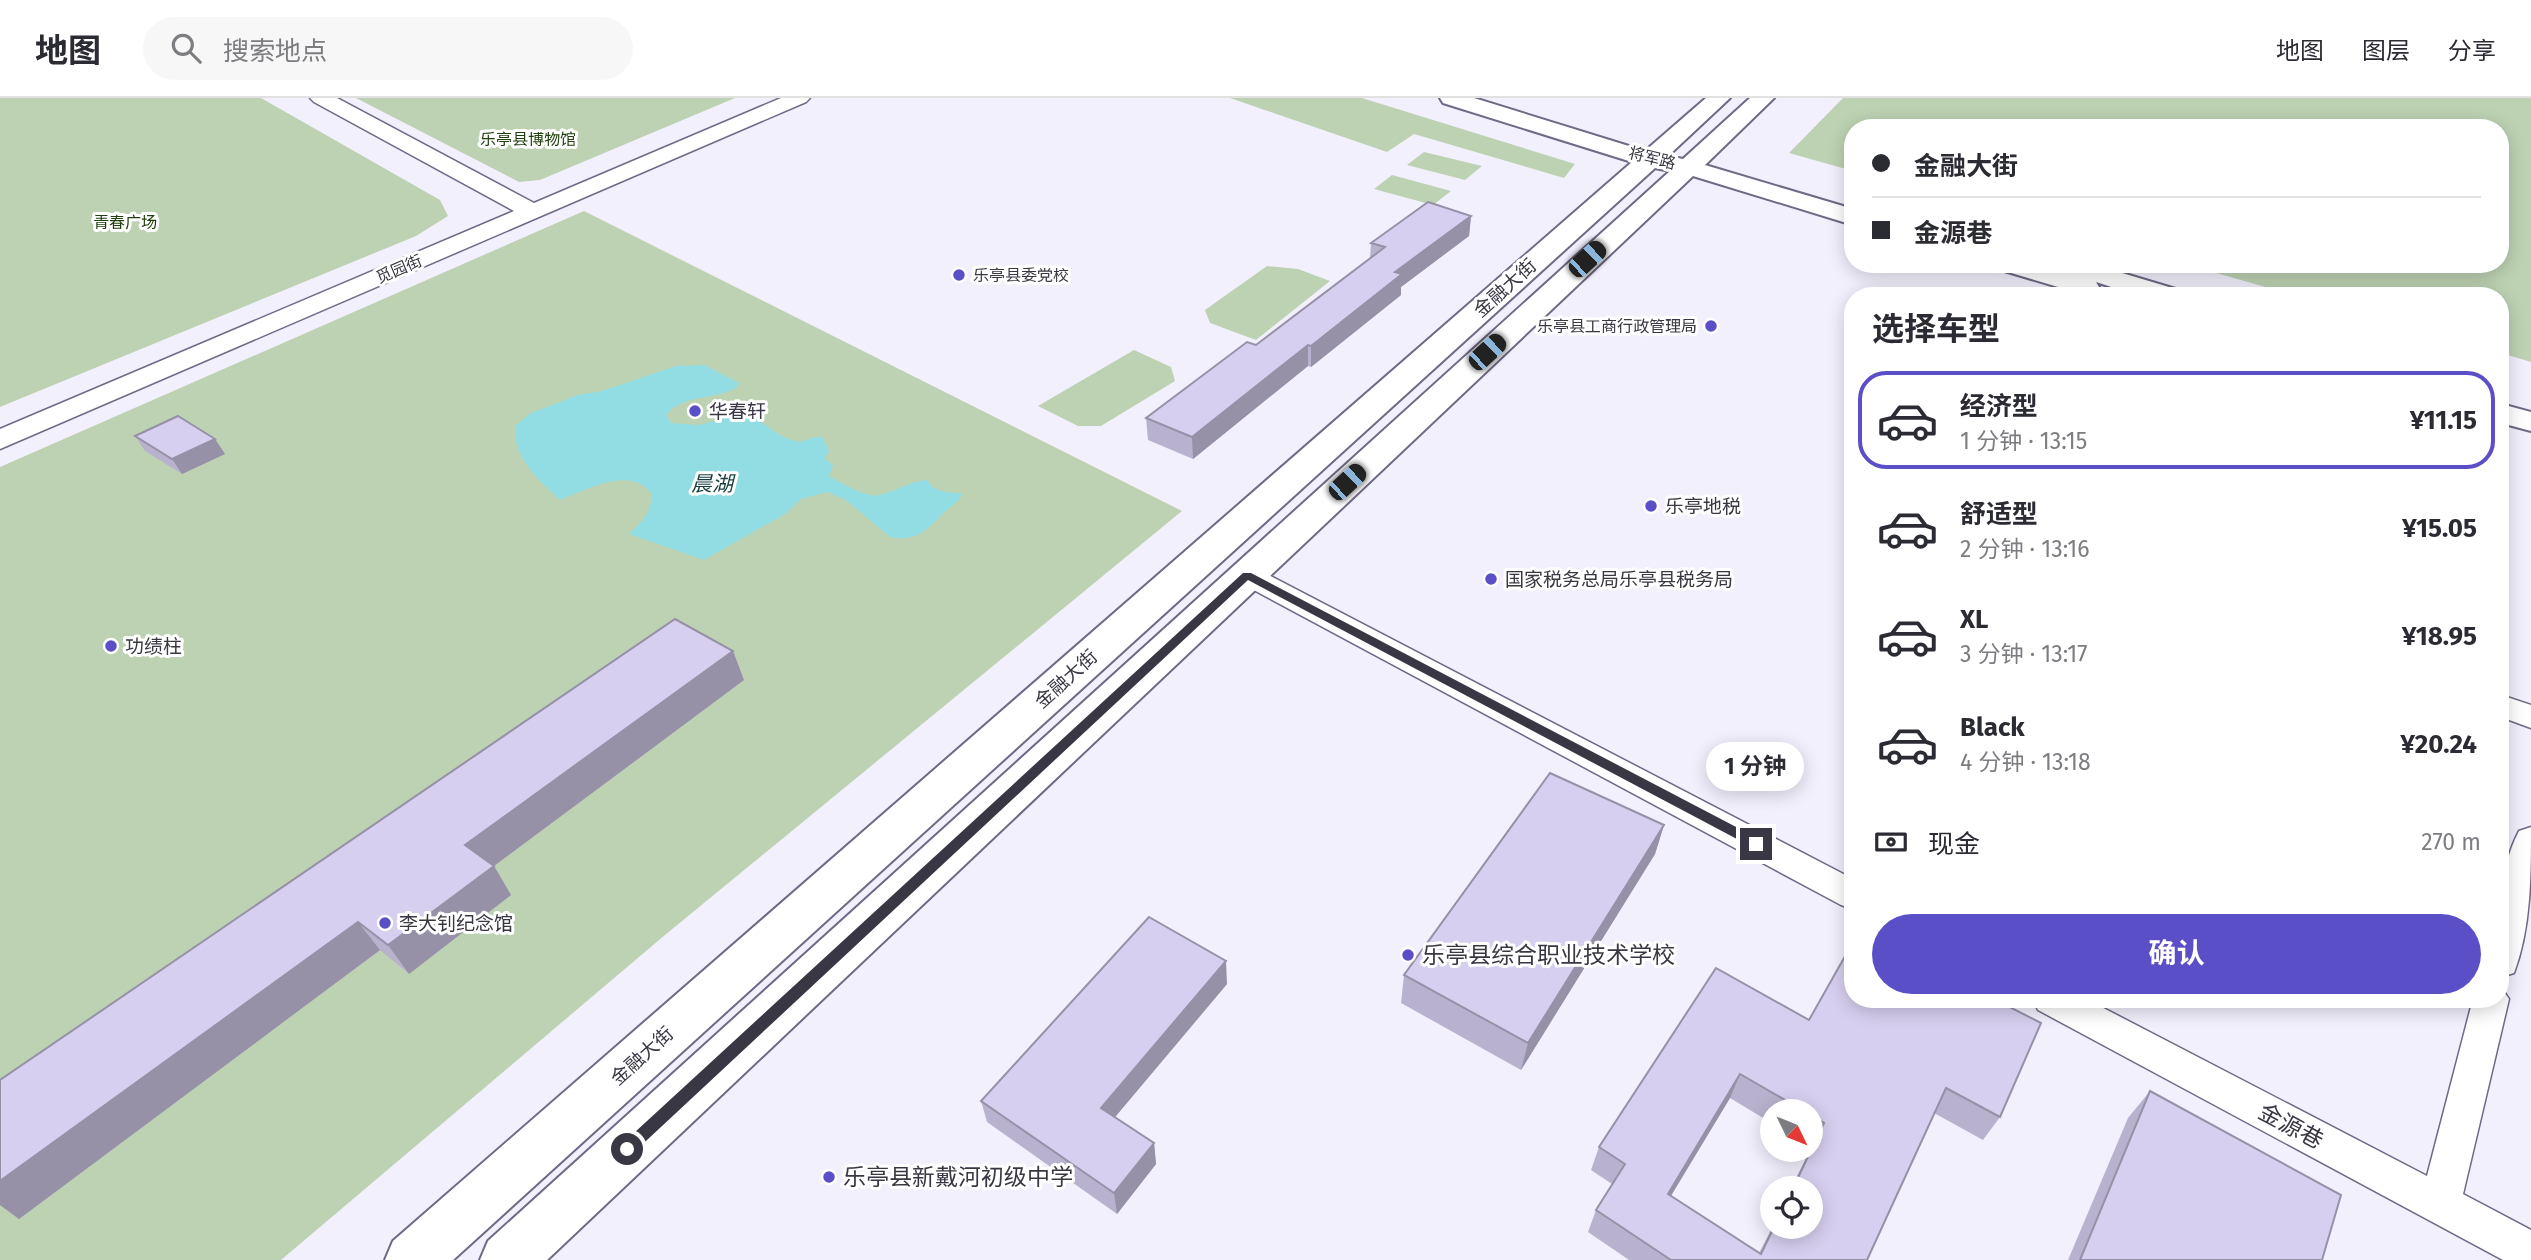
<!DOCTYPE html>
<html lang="zh">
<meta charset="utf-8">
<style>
:root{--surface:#fff;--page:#f7f7f7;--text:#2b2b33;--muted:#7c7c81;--line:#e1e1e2;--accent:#5a4fc7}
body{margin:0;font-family:"Fira Sans","Noto Sans SC",sans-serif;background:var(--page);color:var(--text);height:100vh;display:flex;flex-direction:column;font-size:26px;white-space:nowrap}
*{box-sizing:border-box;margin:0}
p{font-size:23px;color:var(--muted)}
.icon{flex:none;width:38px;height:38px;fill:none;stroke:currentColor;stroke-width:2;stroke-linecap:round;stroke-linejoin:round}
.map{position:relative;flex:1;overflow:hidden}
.drawer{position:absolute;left:1844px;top:189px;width:665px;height:721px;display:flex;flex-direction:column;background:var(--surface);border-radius:28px;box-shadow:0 4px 18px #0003}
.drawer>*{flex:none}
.banner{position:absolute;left:1844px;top:21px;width:665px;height:154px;border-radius:28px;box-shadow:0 4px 18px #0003;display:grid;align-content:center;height:154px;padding:0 28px;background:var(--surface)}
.needle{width:46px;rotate:133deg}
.buttons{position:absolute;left:1760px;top:1001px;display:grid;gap:14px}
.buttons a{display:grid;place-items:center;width:63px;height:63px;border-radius:50%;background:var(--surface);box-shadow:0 4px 18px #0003;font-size:35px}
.end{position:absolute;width:32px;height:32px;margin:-16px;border:9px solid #3a3744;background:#fff;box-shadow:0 0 0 4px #fff}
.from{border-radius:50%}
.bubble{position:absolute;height:49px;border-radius:24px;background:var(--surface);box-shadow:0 4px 18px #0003;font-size:23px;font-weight:700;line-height:49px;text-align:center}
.car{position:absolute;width:21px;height:42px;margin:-21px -10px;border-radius:9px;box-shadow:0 0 5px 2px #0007;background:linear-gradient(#222 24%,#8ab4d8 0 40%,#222 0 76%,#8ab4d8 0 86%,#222 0)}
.banner b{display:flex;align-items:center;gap:24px;height:66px;font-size:26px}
.banner b+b{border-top:2px solid var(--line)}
.banner i{width:18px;height:18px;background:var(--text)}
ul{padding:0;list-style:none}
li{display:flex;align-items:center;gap:21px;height:98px;margin:0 14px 10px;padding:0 14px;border:4px solid transparent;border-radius:28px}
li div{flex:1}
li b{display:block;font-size:26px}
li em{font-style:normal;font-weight:700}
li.current{border-color:var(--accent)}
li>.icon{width:63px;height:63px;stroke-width:1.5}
h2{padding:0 28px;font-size:32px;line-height:84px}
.pay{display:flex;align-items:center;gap:18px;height:77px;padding:0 28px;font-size:26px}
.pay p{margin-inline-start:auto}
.action{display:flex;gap:14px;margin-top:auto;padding:14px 28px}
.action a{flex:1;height:80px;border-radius:42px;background:var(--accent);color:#fff;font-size:28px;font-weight:700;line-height:80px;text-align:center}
header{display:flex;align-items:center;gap:42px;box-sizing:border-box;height:98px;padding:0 35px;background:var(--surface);border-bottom:2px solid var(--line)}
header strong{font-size:33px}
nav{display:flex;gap:38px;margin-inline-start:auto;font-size:24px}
.search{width:490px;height:63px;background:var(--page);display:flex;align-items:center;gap:18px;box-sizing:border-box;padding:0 24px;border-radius:38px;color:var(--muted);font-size:26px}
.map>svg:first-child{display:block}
.green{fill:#bdd2b3}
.water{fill:#92dde3}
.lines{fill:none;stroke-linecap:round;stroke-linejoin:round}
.minor-casing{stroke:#6f6986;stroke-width:3}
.tertiary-casing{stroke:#6f6986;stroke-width:3}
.secondary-casing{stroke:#6f6986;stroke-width:4}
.minor{fill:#fff;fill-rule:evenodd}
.tertiary{fill:#fff;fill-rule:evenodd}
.secondary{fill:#fff;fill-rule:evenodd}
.wall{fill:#b9b2ce;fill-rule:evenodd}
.shaded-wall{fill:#9691a7}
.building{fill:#d7cfef;stroke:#9691a7;stroke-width:2;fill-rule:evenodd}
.route{fill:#3a3744}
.poi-dot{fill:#5a4fc7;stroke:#fff;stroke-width:2.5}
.labels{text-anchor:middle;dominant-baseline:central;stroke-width:6;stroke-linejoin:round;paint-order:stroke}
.far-park-label{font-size:16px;fill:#21400f;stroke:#fff}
.far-street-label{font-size:16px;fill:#3a3744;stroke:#fff}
.far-poi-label{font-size:16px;fill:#3a3744;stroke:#fff;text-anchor:start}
.street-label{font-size:19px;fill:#3a3744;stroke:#fff}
.poi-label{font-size:19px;fill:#3a3744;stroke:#fff;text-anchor:start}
.water-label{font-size:21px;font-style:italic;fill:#183d3f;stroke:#fff}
.near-poi-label{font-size:23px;fill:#3a3744;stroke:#fff;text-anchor:start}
.near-street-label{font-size:23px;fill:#3a3744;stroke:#fff}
</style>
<header>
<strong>地图</strong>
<div class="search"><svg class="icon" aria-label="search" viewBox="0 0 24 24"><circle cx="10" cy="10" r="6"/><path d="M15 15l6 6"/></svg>搜索地点</div>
<nav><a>地图</a><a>图层</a><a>分享</a></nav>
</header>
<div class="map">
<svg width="2531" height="1162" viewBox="0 0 2531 1162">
<rect width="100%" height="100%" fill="#f2f0fd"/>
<g class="green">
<path d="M 0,0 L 261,0 L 440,102 L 448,118 L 416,138 L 0,309 Z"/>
<path d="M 356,0 L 735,0 L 540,82 L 519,84 Z"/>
<path d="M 1230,0 L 1362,0 L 1575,66 L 1564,80 L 1414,36 L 1387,54 Z"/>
<path d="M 1843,0 L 2531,0 L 2531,264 L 2501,255 L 2501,198 L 2297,198 L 2185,166 L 2501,166 L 2501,30 L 1853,30 L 1853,73 L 1789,55 Z"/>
<path d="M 1424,54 L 1482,68 L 1465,82 L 1407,67 Z"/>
<path d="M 1392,77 L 1451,93 L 1433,107 L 1374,91 Z"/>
<path d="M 584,113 L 1182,413 L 665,837 L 281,1162 L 0,1162 L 0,369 Z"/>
<path d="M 1267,168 L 1298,171 L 1330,183 L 1256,242 L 1210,225 L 1205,212 Z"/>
<path d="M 1134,252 L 1171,269 L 1175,283 L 1101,328 L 1078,328 L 1038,308 Z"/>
</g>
<path class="water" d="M 704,267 L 739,285 L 737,289 C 714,303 684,295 666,317 L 671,325 L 699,327 L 742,316 C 762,319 775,340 796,343 C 805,345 813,337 822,339 L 829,353 L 825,360 L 833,368 L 829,378 C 842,385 865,400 880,397 C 897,393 909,383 927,382 C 934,394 948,395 962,395 L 960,400 C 956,406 953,407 948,411 C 929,428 920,445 890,439 L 846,402 L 827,394 L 801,401 L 785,416 L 704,462 L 629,436 C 641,425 651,415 652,397 C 632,366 586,392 560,402 C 539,383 510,357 516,327 L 531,315 L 578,297 L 602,293 L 676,268 Z"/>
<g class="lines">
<defs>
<g id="minor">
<path d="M 1247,468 L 1257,471 L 1853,781 L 1853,811 L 1841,807 L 1237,483 L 1233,477 L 1237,471 Z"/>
<path d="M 2501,597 L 2531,607 L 2531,630 L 2501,619 Z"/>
<path d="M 2531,729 C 2531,778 2531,830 2514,875 L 2501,879 C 2499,832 2496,776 2519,733 Z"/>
<path d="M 2501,889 L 2509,901 L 2463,1096 L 2531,1132 L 2531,1162 L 2503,1162 L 2038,912 L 2033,901 L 2086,901 L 2427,1078 L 2473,901 L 2501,901 Z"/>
</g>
<path id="tertiary" d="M 310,0 L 337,0 L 534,105 L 781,0 L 810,0 L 806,4 L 0,351 L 0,331 L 514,113 L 314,4 Z"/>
<g id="secondary">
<path d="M 1440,0 L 1474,0 L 1645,53 L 1706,0 L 1730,0 L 1668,58 L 1683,61 L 1750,0 L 1774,0 L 1705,67 L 1853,111 L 1853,127 L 1693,78 L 547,1162 L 480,1162 L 488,1143 L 1670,73 L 1655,70 L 453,1162 L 385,1162 L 393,1143 L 1632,64 L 1443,5 Z"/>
<path d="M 1997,166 L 2039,166 L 2053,170 L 2050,166 L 2092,166 L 2179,192 L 2183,198 L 2139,198 L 2096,184 L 2099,189 L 2095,195 L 2085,197 L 2001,172 Z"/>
<path d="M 2501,306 L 2531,314 L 2531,333 L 2501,325 Z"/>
</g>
</defs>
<use href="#minor" class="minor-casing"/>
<use href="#tertiary" class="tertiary-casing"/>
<use href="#secondary" class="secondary-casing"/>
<use href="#minor" class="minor"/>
<use href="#tertiary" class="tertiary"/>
<use href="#secondary" class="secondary"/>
</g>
<g class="wall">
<path d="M 1471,118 L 1469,138 L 1401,189 L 1401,197 L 1311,269 L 1308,268 L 1193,361 L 1148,342 L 1146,320 L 1256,247 L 1370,161 L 1371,145 Z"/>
<path d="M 135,338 L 215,341 L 225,356 L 182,376 L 145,353 Z"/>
<path d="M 733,553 L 744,582 L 494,768 L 511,797 L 409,876 L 380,852 L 19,1121 L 0,1107 L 0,982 Z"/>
<path d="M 1664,727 L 1655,756 L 1521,972 L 1401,905 L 1404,877 Z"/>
<path d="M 1853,844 L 2000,1019 L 1983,1042 L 1934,1015 L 1867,1162 L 1629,1162 L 1588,1134 L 1596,1112 L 1612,1086 L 1591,1072 L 1599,1049 L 1809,922 ZM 1730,1000 L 1773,1026 L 1773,1013 L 1811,1013 L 1811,1052 L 1810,1052 L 1791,1090 L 1811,1090 L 1811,1129 L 1773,1129 L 1773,1128 L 1759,1155 L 1671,1098 Z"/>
<path d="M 1227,886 L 1115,1019 L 1154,1045 L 1156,1066 L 1117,1116 L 987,1024 L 981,1003 Z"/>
<path d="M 2150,993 L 2322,1162 L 2068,1162 L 2128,1020 Z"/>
</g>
<g class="shaded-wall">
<path d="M 1471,118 L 1469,138 L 1401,189 L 1401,197 L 1311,269 L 1311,248 L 1395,174 Z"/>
<path d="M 1308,247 L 1308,268 L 1193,361 L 1192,339 Z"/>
<path d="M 215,341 L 225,356 L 182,376 L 172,361 Z"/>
<path d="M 733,553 L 744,582 L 494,768 L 511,797 L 409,876 L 388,847 L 465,747 Z"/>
<path d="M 1664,727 L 1655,756 L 1521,972 L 1528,945 Z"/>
<path d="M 358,824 L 380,852 L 19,1121 L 0,1107 L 0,1083 Z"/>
<path d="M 1226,863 L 1227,886 L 1105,1031 L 1101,1010 Z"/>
<path d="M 1740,976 L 1730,1000 L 1658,1119 L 1668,1096 Z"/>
<path d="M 1154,1045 L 1156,1066 L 1117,1116 L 1114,1095 Z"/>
</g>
<g class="building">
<path d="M 1428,104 L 1471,118 L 1395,174 L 1402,176 L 1311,248 L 1308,247 L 1192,339 L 1146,320 L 1247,244 L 1256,247 L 1385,149 L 1371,145 Z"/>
<path d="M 178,318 L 215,341 L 172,361 L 135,338 Z"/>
<path d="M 675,521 L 733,553 L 465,747 L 494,768 L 388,847 L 358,824 L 0,1083 L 0,982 Z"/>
<path d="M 1550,675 L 1664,727 L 1528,945 L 1404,877 Z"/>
<path d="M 1149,819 L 1226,863 L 1101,1010 L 1154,1045 L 1114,1095 L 981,1003 Z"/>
<path d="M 1853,844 L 1853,901 L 1994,901 L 2041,925 L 2000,1019 L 1946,990 L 1867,1162 L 1671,1162 L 1596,1112 L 1625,1066 L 1599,1049 L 1716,870 L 1809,922 ZM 1740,976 L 1804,1013 L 1811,1013 L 1811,1018 L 1824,1025 L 1793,1090 L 1811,1090 L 1811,1129 L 1774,1129 L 1761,1156 L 1668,1096 Z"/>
<path d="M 2150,993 L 2341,1097 L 2322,1162 L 2080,1162 Z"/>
</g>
<path class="route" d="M 1243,475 L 1251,475 L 1761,742 L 1763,746 L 1756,751 L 1752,749 L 1248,482 L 632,1056 L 622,1056 L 619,1051 L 622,1046 Z"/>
<g class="poi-dot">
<circle cx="959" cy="177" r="7"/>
<circle cx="1711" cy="228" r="7"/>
<circle cx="695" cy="313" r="7"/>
<circle cx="1651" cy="408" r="7"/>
<circle cx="1491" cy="481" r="7"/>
<circle cx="111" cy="548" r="7"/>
<circle cx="385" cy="825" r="7"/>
<circle cx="1408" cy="857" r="7"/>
<circle cx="829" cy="1079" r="7"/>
</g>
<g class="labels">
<g class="far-park-label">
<text x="528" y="41">乐亭县博物馆</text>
<text x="125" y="124">青春广场</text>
</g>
<g class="far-street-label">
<text transform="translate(1652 60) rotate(14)">将军路</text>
<text transform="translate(399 171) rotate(-23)">觅园街</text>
</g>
<g class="far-poi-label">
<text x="973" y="177">乐亭县委党校</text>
<text x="1697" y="228" text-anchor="end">乐亭县工商行政管理局</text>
</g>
<g class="street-label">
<text transform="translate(1505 190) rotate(-42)">金融大街</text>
<text transform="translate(1066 581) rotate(-42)">金融大街</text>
<text transform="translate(642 958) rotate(-42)">金融大街</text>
</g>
<g class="poi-label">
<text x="709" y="313">华春轩</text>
<text x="1665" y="408">乐亭地税</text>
<text x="1505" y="481">国家税务总局乐亭县税务局</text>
<text x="125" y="548">功绩柱</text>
<text x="399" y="825">李大钊纪念馆</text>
</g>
<g class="water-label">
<text x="712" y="386">晨湖</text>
</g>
<g class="near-poi-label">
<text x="1422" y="857">乐亭县综合职业技术学校</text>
<text x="843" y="1079">乐亭县新戴河初级中学</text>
</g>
<g class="near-street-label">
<text transform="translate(2291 1028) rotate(28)">金源巷</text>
</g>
</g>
</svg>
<div class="buttons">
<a><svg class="needle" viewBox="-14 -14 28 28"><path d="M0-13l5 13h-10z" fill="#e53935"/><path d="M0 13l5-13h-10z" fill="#7c7c81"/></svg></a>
<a><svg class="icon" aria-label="locate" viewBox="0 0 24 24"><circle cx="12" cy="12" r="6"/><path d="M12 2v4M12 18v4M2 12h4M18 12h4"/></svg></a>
</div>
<i class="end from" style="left:627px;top:1051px"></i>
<i class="end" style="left:1756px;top:746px"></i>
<div class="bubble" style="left:1706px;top:644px;width:98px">1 分钟</div>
<i class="car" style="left:1587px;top:161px;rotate:47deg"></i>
<i class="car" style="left:1487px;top:254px;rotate:47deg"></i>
<i class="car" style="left:1347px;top:384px;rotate:47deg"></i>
<div class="banner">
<b><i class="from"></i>金融大街</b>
<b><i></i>金源巷</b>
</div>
<section class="drawer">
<h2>选择车型</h2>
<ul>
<li class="current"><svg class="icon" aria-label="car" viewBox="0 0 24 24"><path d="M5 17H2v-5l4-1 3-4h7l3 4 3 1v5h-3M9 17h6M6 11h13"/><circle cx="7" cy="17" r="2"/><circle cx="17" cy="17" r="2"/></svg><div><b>经济型</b><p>1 分钟 · 13:15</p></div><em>¥11.15</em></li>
<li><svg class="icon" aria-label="car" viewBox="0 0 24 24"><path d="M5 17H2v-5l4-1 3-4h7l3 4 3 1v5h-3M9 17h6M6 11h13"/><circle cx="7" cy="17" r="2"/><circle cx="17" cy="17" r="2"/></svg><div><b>舒适型</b><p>2 分钟 · 13:16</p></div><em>¥15.05</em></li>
<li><svg class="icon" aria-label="car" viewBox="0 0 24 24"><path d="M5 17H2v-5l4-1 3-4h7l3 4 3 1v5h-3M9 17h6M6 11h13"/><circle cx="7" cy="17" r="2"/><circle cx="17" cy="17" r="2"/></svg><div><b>XL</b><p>3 分钟 · 13:17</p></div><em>¥18.95</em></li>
<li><svg class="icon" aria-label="car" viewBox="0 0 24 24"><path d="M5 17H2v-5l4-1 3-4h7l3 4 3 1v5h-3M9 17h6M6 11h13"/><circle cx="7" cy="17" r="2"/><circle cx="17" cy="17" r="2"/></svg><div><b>Black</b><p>4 分钟 · 13:18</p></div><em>¥20.24</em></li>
</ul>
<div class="pay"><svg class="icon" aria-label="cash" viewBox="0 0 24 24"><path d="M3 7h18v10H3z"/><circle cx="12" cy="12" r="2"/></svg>现金<p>270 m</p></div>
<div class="action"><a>确认</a></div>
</section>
</div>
